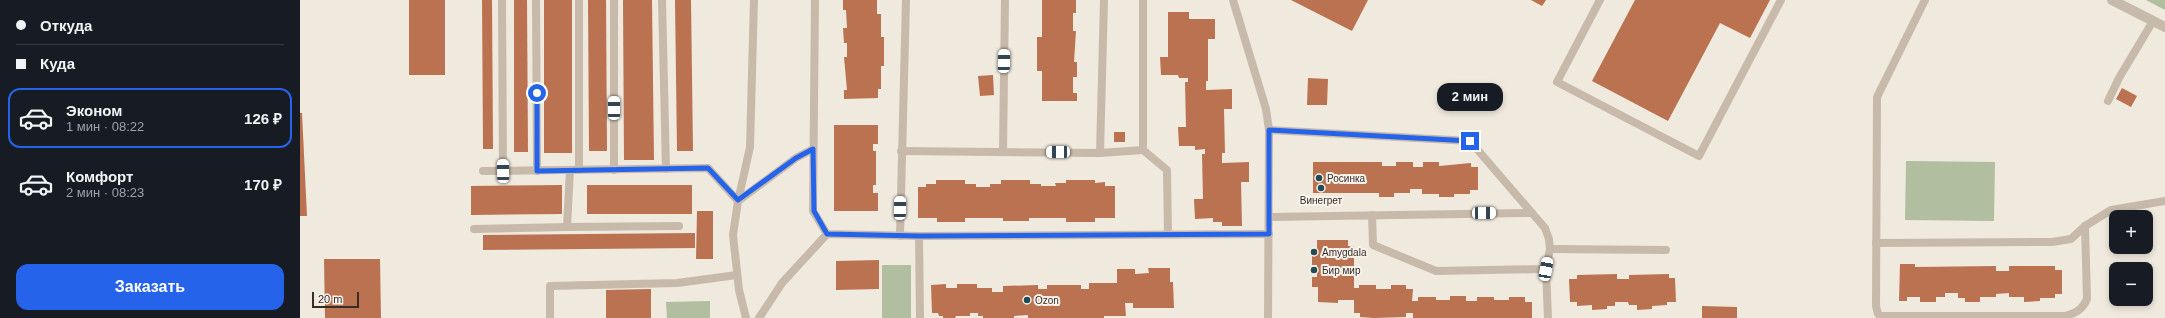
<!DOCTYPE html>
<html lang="ru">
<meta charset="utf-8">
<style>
:root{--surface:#171b24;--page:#20242c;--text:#f1f3f6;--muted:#9ea1a6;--line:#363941;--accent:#2563eb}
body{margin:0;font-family:Arial,sans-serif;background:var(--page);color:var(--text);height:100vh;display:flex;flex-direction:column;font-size:15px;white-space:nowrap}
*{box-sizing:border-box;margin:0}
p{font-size:13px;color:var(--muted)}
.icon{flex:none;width:22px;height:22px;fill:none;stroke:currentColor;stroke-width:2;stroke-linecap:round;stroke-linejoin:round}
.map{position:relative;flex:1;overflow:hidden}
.sheet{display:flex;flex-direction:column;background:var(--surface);width:300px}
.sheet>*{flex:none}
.banner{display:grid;align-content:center;height:88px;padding:0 16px;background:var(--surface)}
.fabs{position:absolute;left:1809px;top:210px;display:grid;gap:8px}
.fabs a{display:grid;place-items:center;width:44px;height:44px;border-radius:8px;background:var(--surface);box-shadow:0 2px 6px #0003;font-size:20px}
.scale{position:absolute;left:12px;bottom:10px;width:47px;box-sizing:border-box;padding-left:4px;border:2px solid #352e29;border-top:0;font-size:11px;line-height:14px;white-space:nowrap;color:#352e29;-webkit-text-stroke:3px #f8f2ea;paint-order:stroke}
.end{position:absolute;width:18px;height:18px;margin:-9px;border:5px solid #2563eb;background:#fff;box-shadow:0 0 0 2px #fff}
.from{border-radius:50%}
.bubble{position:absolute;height:28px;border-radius:12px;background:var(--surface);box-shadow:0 2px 6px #0003;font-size:13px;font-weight:600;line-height:28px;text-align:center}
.car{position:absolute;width:12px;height:24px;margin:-12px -6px;border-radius:5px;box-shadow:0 0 3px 1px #0007;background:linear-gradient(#fff 24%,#345 0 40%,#fff 0 76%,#345 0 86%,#fff 0)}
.banner b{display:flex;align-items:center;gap:14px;height:38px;font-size:15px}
.banner b+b{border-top:1px solid var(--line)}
.banner i{width:10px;height:10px;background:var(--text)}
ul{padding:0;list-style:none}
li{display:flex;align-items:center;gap:12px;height:60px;margin:0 8px 6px;padding:0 8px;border:2px solid transparent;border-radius:12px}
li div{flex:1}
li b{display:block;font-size:15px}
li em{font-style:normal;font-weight:600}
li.current{border-color:var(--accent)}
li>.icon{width:36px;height:36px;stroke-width:1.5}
.primary-button{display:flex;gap:8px;margin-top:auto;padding:8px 16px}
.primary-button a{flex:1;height:46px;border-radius:12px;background:var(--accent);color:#fff;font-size:16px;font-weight:600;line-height:46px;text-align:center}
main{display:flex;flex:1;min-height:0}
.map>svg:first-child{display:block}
.green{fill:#b1be9f}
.building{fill:#bb7251}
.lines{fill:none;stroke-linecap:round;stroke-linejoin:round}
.service{stroke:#c7baaa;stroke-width:8}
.minor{stroke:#c7baaa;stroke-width:10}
.route{stroke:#2563eb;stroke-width:5}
.poi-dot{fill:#224c53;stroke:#f8f2ea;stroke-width:1.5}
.labels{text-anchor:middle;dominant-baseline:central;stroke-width:4;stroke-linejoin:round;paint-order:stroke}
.poi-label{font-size:10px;fill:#352e29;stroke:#f8f2ea;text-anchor:start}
</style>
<main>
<section class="sheet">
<div class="banner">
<b><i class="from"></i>Откуда</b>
<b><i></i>Куда</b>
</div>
<ul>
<li class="current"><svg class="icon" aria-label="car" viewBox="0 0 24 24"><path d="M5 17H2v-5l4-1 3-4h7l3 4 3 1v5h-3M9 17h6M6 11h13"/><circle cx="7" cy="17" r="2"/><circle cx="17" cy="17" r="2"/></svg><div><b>Эконом</b><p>1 мин · 08:22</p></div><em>126 ₽</em></li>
<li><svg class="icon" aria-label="car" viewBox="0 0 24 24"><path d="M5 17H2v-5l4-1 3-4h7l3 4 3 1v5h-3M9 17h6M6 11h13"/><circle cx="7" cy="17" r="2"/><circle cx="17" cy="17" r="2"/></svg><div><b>Комфорт</b><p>2 мин · 08:23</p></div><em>170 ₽</em></li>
</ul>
<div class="primary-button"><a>Заказать</a></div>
</section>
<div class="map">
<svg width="1865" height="318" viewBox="0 0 1865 318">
<rect width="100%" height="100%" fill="#f0e9de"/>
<g class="green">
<path d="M 1846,0 L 1865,0 L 1865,10 Z"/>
<path d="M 1606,161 L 1695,162 L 1694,221 L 1605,220 Z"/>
<rect x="582" y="265" width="29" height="53"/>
<path d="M 410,301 L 410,318 L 367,318 L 366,302 Z"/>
</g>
<g class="building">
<rect x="109" y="0" width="36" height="75"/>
<path d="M 182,0 L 192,0 L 193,149 L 183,149 Z"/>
<path d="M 214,0 L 227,0 L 228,152 L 214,152 Z"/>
<rect x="244" y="0" width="28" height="153"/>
<path d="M 288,0 L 306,0 L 307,151 L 289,151 Z"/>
<path d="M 323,0 L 352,0 L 354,160 L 324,160 Z"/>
<path d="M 375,0 L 391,0 L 393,151 L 377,151 Z"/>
<path d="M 543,0 L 577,0 L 577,14 L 581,14 L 581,37 L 584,37 L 584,66 L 581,66 L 581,89 L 578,89 L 578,98 L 544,99 L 544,90 L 547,90 L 544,57 L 547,57 L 547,43 L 544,43 L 543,28 L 547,28 L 546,10 L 543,10 Z"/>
<path d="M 742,0 L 776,0 L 776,13 L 773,13 L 773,31 L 776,31 L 774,62 L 777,62 L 777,77 L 773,77 L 773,93 L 777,93 L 777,101 L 742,101 L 742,71 L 737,71 L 737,37 L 742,37 Z"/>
<path d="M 991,0 L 1068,0 L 1052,31 Z"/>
<path d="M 1231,0 L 1246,0 L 1242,6 Z"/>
<path d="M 1335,0 L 1470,0 L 1450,38 L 1420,23 L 1368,121 L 1292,81 Z"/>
<path d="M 868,12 L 889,12 L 889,19 L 915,19 L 915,39 L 908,39 L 908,81 L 906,81 L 906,90 L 932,89 L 932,109 L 924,109 L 925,153 L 922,153 L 922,163 L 949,162 L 949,182 L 941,182 L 942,226 L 922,226 L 922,222 L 913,222 L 913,218 L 895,219 L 894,199 L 903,199 L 902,154 L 905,154 L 905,149 L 895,150 L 895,146 L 879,146 L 878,127 L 886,127 L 885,82 L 888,82 L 888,78 L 879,78 L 878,75 L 861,75 L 860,57 L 868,57 Z"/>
<path d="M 693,75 L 694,95 L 680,96 L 678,76 Z"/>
<path d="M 1008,78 L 1028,79 L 1027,105 L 1007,105 Z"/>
<path d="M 1822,88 L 1837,96 L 1831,107 L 1816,99 Z"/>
<path d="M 0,113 L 2,113 L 7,216 L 0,216 Z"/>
<path d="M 534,125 L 578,125 L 578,144 L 573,144 L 573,151 L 576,151 L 576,185 L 573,185 L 573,193 L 578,193 L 578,211 L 534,211 Z"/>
<rect x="814" y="132" width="11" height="10"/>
<path d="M 1013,162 L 1082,162 L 1082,166 L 1096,166 L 1096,162 L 1113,162 L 1113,167 L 1123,167 L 1123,162 L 1139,162 L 1139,166 L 1171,163 L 1171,167 L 1178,167 L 1178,190 L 1170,190 L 1170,194 L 1154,194 L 1154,197 L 1139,197 L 1139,194 L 1122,194 L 1122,189 L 1110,189 L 1110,193 L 1094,193 L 1094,197 L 1079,197 L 1079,193 L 1013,193 Z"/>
<path d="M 636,180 L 665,180 L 665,184 L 676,184 L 676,187 L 690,187 L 690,184 L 701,184 L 701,180 L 730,180 L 730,184 L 741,184 L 741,186 L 756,186 L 755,183 L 766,183 L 766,180 L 795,180 L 795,183 L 805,182 L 805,186 L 815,186 L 815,218 L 795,218 L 795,222 L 766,222 L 766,218 L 729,218 L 729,221 L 703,221 L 703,218 L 665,218 L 665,222 L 637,222 L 637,218 L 618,218 L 618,187 L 626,187 L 626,184 L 636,184 Z"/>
<path d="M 262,185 L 262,214 L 171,215 L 171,186 Z"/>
<rect x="287" y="185" width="105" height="29"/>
<path d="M 397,211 L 413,211 L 413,259 L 396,259 Z"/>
<path d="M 395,233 L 395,248 L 183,250 L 183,235 Z"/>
<path d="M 1017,240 L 1048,240 L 1048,246 L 1054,246 L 1054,288 L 1059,288 L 1059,285 L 1076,285 L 1076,289 L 1091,289 L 1091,285 L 1106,285 L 1106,289 L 1113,289 L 1112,301 L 1118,301 L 1118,297 L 1136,297 L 1136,300 L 1150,300 L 1150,296 L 1166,296 L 1166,301 L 1177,301 L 1177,297 L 1194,297 L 1194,300 L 1209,300 L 1209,297 L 1225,297 L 1225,302 L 1232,302 L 1232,318 L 1113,318 L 1113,313 L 1106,313 L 1106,317 L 1074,318 L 1060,317 L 1060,313 L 1054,313 L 1054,300 L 1038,300 L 1038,303 L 1018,302 L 1018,287 L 1012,287 L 1012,277 L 1017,277 L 1017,265 L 1012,265 L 1012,255 L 1017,255 Z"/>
<path d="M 24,259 L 80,259 L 81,318 L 25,318 Z"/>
<path d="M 579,260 L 579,289 L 536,290 L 536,261 Z"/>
<path d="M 1600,264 L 1615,264 L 1615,267 L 1696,266 L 1696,271 L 1709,271 L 1709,266 L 1755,266 L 1755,270 L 1762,270 L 1762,294 L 1755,294 L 1755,298 L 1740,298 L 1740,301 L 1724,302 L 1724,297 L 1709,297 L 1709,293 L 1696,294 L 1696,297 L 1680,297 L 1680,302 L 1665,302 L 1665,298 L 1658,298 L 1658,293 L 1645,293 L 1645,297 L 1636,297 L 1636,302 L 1620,302 L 1620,297 L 1607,297 L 1607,301 L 1599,301 Z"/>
<path d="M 848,268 L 870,268 L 870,282 L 873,282 L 874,308 L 833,308 L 833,303 L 825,303 L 826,316 L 804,316 L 804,318 L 728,318 L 728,315 L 714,316 L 714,318 L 683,318 L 683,316 L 678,316 L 678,313 L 670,313 L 670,316 L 656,316 L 655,318 L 643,318 L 643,316 L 639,316 L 638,313 L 632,313 L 631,285 L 646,284 L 646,288 L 657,288 L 657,284 L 677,284 L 677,288 L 692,288 L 692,292 L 703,292 L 703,286 L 738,285 L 738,289 L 747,289 L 747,285 L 781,285 L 781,289 L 789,289 L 789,283 L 817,283 L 817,269 L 835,269 L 835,274 L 849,273 Z"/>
<path d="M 1317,274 L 1317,279 L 1329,279 L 1329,275 L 1369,274 L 1369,278 L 1375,278 L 1376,302 L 1367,302 L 1367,305 L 1352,306 L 1352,309 L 1337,310 L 1337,305 L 1329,305 L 1328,302 L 1315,302 L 1315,306 L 1307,306 L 1307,309 L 1292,310 L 1292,305 L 1277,306 L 1277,302 L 1270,302 L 1269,279 L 1277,279 L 1277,275 Z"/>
<path d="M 351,289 L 351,318 L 306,318 L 306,290 Z"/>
<path d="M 1402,306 L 1437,307 L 1437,318 L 1402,318 Z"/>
</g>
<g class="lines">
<g class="service">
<path d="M 202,0 L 203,171"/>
<path d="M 236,0 L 237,171"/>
<path d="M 314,0 L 314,170"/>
<path d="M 362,0 L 366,169"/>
<path d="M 515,0 L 513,211 L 527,234 L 619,236"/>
<path d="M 843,0 L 843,150 L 867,170 L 868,234"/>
<path d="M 933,0 L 966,109 L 969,130 L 968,318"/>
<path d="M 1300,0 L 1257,82 L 1399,156 L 1481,0"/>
<path d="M 1625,0 L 1577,97 L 1576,306 L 1578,314 L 1581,316 L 1765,316 C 1776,313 1782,310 1787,299 L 1785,226"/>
<path d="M 1808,101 L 1819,78 L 1853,21"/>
<path d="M 969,130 L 1170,141 L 1232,213"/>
<path d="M 601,151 L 800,153 L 843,150"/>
<path d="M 703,152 L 705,0"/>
<path d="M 800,153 L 804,0"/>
<path d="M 270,170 L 267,227 L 379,226"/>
<path d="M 279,170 L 279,0"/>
<path d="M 183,171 L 408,168 L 438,201"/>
<path d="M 438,201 L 450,147 L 454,0"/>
<path d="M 1072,215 L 1073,245 L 1136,271 L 1246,269"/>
<path d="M 969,217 L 1232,213 L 1245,228 L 1249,239 L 1250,249 L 1246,269 L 1248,318"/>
<path d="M 174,229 L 267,227"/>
<path d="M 600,236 L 606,0"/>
<path d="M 1576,243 L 1752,242 L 1771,239 L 1785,226 L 1811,210 L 1865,201"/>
<path d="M 1250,249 L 1366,250"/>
<path d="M 250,318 L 250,286 L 377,283 L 437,275"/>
<path d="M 446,318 L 439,290 L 433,235 L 438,201 L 496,158 L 513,149"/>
<path d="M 459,318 L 482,283 L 527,234"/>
<path d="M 620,318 L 619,236 L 969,234"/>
</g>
<path class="minor" d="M 1812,0 L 1865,27"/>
</g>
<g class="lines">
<path class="route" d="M 237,93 L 237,171 L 408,168 L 438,200 L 496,158 L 513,149 L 514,211 L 527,234 L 619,236 L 969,234 L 969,130 L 1170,141"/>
</g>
<g class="poi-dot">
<circle cx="1019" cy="178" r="4"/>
<circle cx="1021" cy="188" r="4"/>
<circle cx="1014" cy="252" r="4"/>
<circle cx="1014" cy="270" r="4"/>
<circle cx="727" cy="300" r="4"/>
</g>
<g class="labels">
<g class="poi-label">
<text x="1027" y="178">Росинка</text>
<text x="1021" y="200" text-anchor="middle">Винегрет</text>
<text x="1022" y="252">Amygdala</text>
<text x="1022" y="270">Бир мир</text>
<text x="735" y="300">Ozon</text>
</g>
</g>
</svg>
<div class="fabs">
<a>+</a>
<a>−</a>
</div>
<div class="scale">20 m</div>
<i class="end from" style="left:237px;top:93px"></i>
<i class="end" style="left:1170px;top:141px"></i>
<div class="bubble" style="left:1137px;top:83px;width:66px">2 мин</div>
<i class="car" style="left:704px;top:61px;rotate:1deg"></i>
<i class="car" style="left:314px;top:108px;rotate:0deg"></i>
<i class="car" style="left:758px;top:152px;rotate:270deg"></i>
<i class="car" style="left:203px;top:171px;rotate:359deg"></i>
<i class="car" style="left:600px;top:208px;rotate:1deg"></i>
<i class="car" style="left:1184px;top:213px;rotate:89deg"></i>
<i class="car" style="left:1246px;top:269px;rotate:10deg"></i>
</div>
</main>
